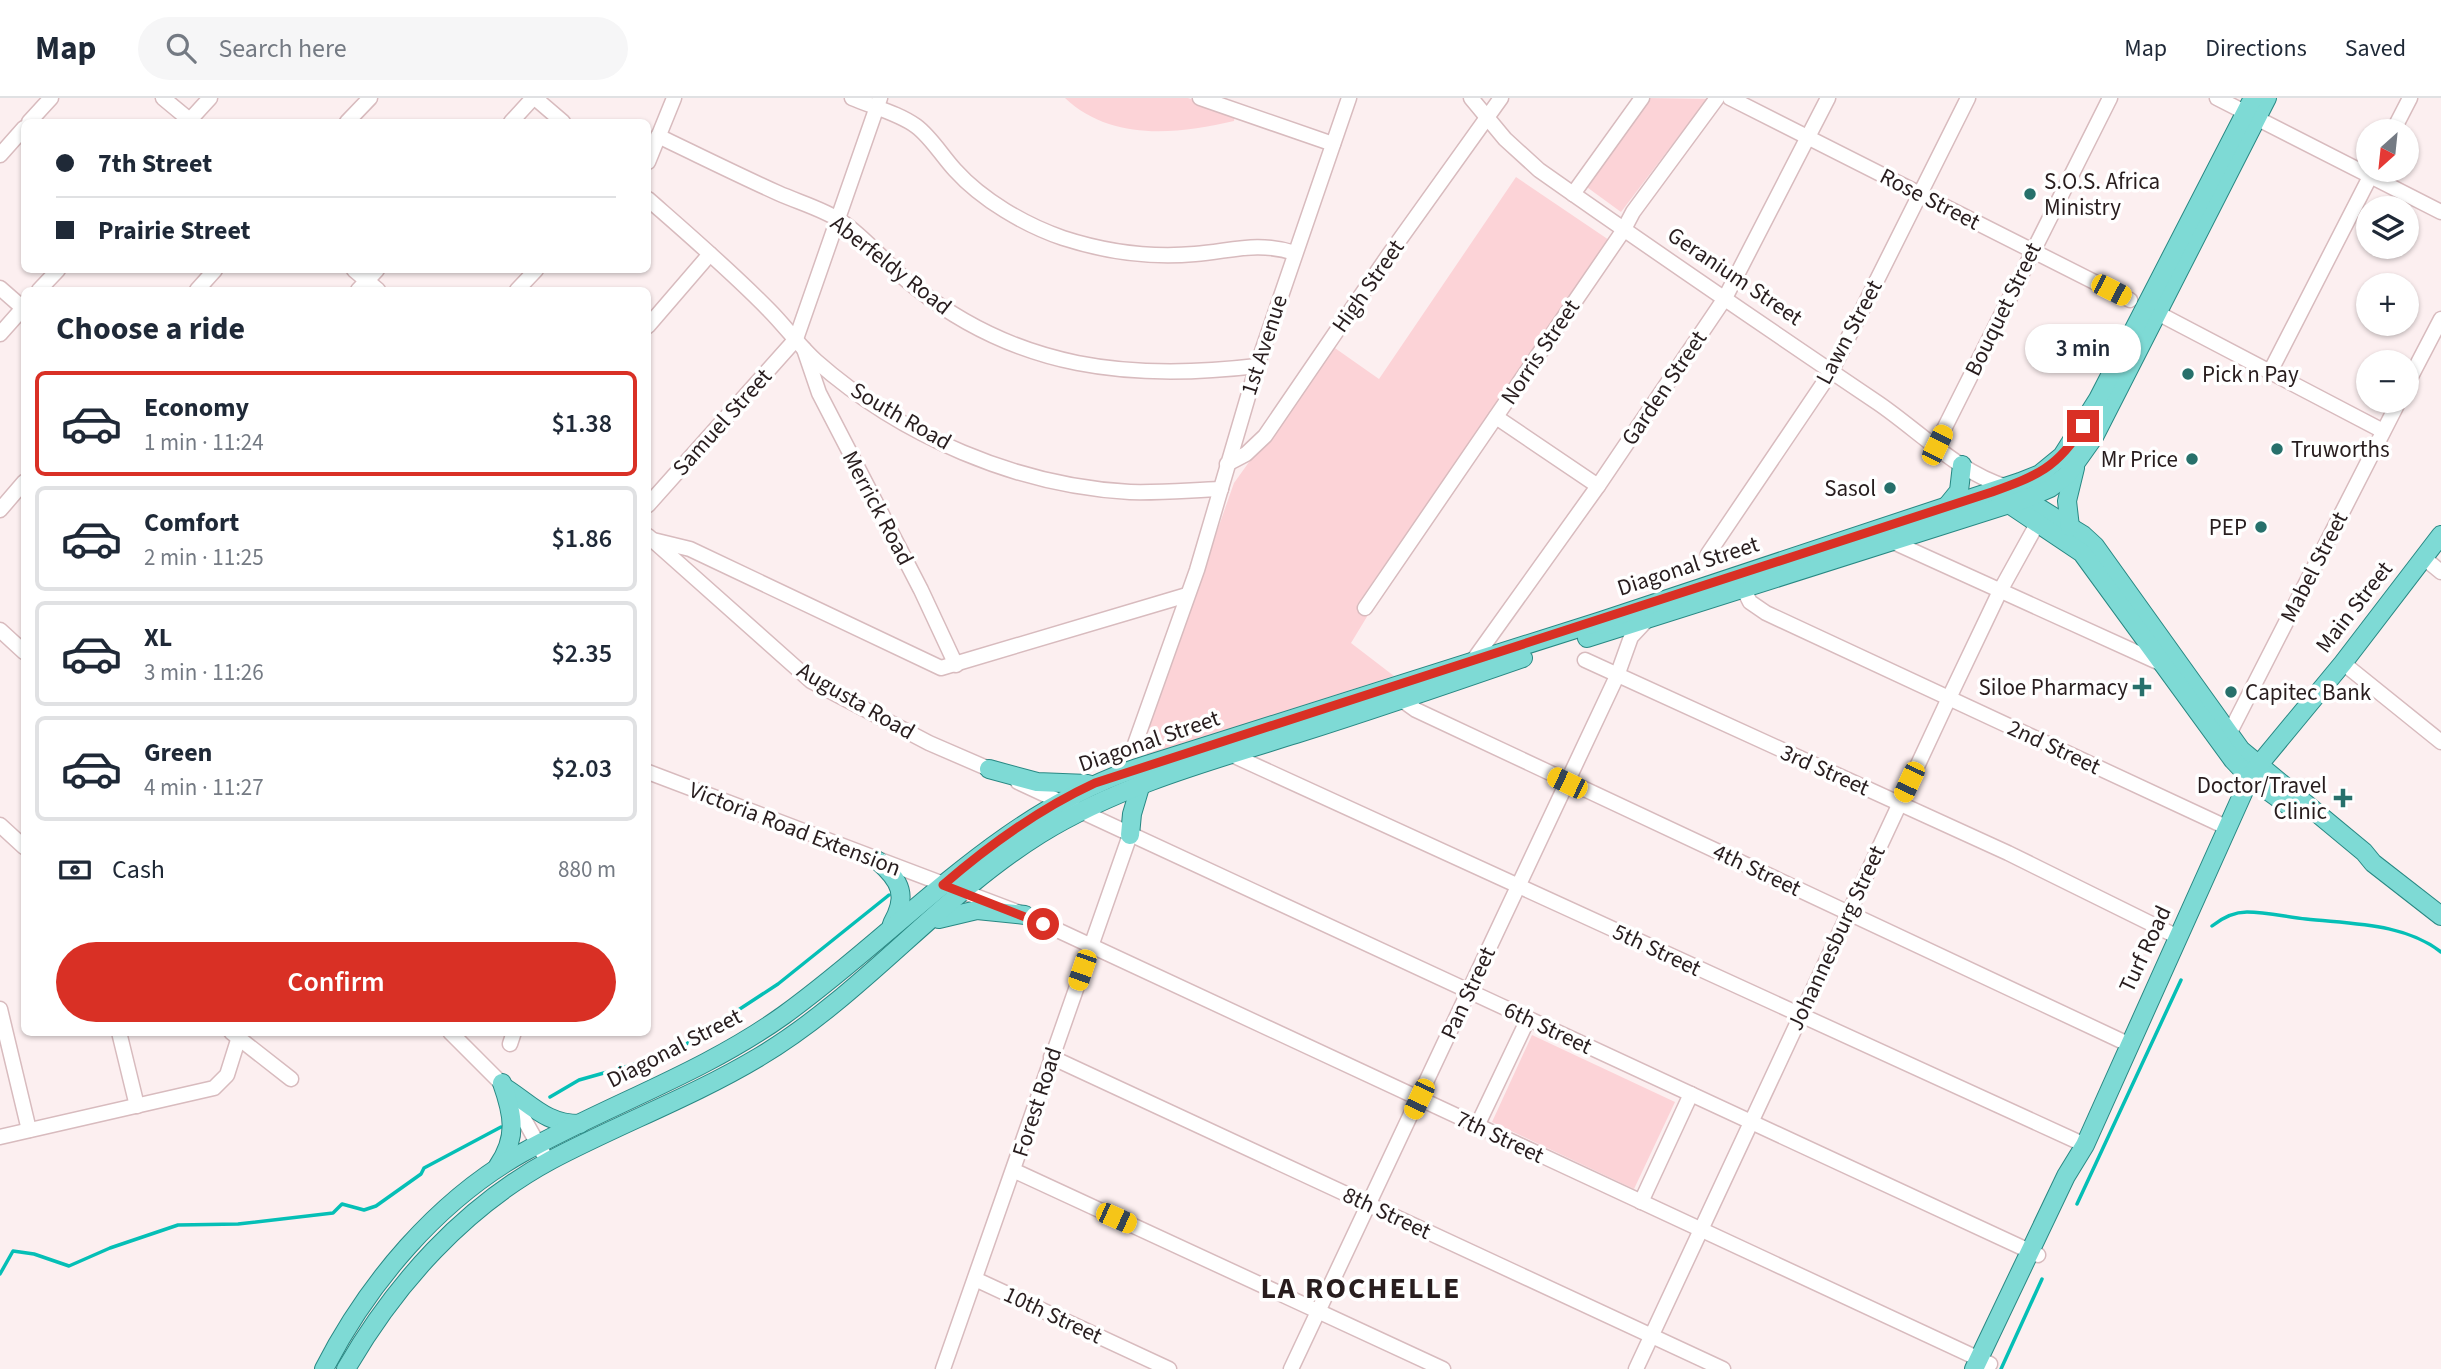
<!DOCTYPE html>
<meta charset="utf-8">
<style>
:root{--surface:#fff;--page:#f6f6f7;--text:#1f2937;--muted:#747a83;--line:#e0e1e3;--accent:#d93025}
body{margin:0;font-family:"Source Sans 3",sans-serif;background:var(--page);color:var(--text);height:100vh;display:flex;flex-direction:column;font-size:26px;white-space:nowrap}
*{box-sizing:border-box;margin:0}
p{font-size:23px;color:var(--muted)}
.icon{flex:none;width:38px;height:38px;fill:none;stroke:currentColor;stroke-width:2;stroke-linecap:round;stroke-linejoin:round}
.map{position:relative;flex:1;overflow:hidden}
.drawer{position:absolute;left:21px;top:189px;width:630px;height:749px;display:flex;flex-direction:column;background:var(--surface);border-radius:10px;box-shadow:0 2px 5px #0004}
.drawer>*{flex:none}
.guide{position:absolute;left:21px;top:21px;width:630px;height:154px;border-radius:10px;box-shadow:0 2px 5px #0004;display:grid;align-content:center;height:154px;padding:0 35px;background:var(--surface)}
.needle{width:46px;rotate:207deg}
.buttons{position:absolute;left:2356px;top:21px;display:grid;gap:14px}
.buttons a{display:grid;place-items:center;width:63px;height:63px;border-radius:50%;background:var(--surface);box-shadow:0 2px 5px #0004;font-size:35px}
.end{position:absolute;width:32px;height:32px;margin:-16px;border:9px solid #d93025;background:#fff;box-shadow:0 0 0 4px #fff}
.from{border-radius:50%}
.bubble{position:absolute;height:49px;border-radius:24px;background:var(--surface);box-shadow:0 2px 5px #0004;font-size:23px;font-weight:600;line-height:49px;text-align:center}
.car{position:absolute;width:21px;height:42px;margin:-21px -10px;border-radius:9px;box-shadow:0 0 5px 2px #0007;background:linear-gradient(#f5c518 24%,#345 0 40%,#f5c518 0 76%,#345 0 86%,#f5c518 0)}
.guide b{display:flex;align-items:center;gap:24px;height:66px;font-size:26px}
.guide b+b{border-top:2px solid var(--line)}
.guide i{width:18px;height:18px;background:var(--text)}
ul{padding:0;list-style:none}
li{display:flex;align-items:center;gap:21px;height:105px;margin:0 14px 10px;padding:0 21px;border:4px solid var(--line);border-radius:10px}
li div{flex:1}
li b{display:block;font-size:26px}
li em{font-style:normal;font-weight:600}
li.selected{border-color:var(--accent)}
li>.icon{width:63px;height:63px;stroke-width:1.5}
h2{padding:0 35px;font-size:32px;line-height:84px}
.pay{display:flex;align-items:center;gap:18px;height:77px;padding:0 35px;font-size:26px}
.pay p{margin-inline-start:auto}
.cta{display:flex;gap:14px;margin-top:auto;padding:14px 35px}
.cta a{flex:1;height:80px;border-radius:42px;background:var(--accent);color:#fff;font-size:28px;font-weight:600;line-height:80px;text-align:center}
header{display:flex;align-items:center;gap:42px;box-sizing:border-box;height:98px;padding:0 35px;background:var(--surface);border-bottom:2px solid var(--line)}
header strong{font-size:33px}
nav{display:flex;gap:38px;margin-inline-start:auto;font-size:24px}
.search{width:490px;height:63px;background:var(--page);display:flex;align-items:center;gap:18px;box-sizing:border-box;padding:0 24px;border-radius:38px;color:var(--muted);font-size:26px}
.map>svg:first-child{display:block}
.green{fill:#fcd3d7}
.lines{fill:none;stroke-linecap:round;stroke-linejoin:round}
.stream{stroke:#05bfb6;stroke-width:3.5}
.minor-casing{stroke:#d8bbbe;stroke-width:17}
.major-casing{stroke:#288883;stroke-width:20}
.minor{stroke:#fff;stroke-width:14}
.major{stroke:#7edad5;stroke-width:18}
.route{stroke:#d93025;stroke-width:9}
.poi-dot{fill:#27706b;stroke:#fff;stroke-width:2.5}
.labels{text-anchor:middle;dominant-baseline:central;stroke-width:7;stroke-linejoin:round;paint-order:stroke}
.poi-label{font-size:23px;fill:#281d1e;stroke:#fff;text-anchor:end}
.street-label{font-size:23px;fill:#281d1e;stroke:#fff}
.district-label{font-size:30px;font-weight:bold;letter-spacing:2px;fill:#281d1e;stroke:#fff}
</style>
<header>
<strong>Map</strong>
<div class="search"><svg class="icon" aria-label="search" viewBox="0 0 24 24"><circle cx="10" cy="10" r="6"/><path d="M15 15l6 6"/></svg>Search here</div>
<nav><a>Map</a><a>Directions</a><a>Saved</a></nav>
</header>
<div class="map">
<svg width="2441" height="1271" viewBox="0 0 2441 1271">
<rect width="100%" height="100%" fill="#fceff0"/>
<g class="green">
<path d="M 1065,0 L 1188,0 L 1235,17 L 1234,23 C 1177,36 1112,44 1065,0 Z"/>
<path d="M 1647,0 L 1707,1 L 1621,114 L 1584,87 Z"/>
<path d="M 1516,79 L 1609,142 L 1357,507 L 1368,517 L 1351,545 L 1394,578 L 1146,658 L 1154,638 L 1148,629 L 1234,385 L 1332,248 L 1379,281 Z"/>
<path d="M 1532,937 L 1675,1004 L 1634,1091 L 1492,1024 Z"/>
</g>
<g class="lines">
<g class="stream">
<path d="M 2212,828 C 2222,820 2233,814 2247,814 C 2266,814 2287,819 2306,821 C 2351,826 2404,825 2441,854"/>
<path d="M 550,999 L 579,982 L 671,956 L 778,886 L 889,797"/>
<path d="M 2077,1106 L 2181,882"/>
<path d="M 0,1176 L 13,1153 L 34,1156 L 69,1168 L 110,1150 L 178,1127 L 238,1126 L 333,1115 L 342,1106 L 364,1112 L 376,1108 L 421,1076 L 424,1070 L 501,1029"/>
<path d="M 2001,1271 L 2042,1181"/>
</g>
<defs>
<g id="minor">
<path d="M 163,0 L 192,24"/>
<path d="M 535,0 L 563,24"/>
<path d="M 852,0 C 873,9 898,15 916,28 C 931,39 942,58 955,72 C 982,102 1025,127 1063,140 C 1106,154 1149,160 1195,156 C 1232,153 1257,143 1295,155"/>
<path d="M 1200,0 L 1333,46"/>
<path d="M 1471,0 L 1505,41 L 1539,72 C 1651,151 1764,228 1878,305 C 1919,333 1959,375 2007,389"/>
<path d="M 1730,0 L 2130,202"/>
<path d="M 2217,0 L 2441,114"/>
<path d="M 29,24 L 51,0"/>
<path d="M 188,24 L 210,0"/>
<path d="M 347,24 L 370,0"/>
<path d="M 511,24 L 533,0"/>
<path d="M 2393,33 L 2410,0"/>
<path d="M 658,38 C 698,57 738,77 778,95 C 798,104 823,111 841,123 C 869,142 889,170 916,190 C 1019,271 1130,283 1257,268"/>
<path d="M 0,57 L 24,30"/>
<path d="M 648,64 L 674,0"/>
<path d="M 1573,96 L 1642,0"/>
<path d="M 648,101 C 689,137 731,173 769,212 C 786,229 799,248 816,263 C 901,338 1017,388 1130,394 C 1160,395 1191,392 1221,391"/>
<path d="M 354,172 L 378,192"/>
<path d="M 0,190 L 24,211"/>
<path d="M 39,192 L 58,172"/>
<path d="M 197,192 L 215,172"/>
<path d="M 358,192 L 377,172"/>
<path d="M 517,192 L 536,172"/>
<path d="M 2148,210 L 2383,333"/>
<path d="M 648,228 L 710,156"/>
<path d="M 0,236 L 24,209"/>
<path d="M 804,251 L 819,295 L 921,492 L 956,567"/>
<path d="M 2270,274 L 2373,73"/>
<path d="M 2406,288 L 2441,221"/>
<path d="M 1496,319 L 1598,388"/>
<path d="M 1936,347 L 2110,0"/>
<path d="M 1227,366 L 1246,356 L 1265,338 L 1388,158 L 1501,0"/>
<path d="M 648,407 L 796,241 L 880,0"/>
<path d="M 0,412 L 24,384"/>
<path d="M 648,438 L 811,583 L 929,645 L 996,674"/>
<path d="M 653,442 L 690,451 L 941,570 L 1187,497"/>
<path d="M 1891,443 L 2162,566"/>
<path d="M 1708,456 L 1831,274 L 1968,0"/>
<path d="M 2424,460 L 2441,474"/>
<path d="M 1739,482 L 1750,504 L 1766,515 L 2226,729"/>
<path d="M 1365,510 L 1623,133 L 1633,114 L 1717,0"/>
<path d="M 0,532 L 24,554"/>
<path d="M 1585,562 L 2008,755 L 2178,839"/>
<path d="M 1472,564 L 1598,388 L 1725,200 L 1828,0"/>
<path d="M 2343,565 L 2441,644"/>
<path d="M 1398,596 L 1402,602 L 1416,612 L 2128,946"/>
<path d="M 2229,636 L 2399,303"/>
<path d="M 1135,646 L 1197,472 L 1257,268 L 1349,0"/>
<path d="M 1230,656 L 2085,1047"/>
<path d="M 648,674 L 1025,817 L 1990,1266"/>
<path d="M 1018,684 L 2038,1157"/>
<path d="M 0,727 L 24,749"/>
<path d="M 0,911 L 29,1032"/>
<path d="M 119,934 L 137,1008"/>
<path d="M 231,934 L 291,981"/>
<path d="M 450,934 L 507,991 L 548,1064"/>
<path d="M 510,946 L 514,934"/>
<path d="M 1051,959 L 1723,1271"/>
<path d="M 1477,1028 L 1528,921"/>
<path d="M 0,1039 L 214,990 L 227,977 L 238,942"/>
<path d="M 1015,1073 L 1443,1271"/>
<path d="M 1641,1104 L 1691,996"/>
<path d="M 975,1181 L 1169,1271"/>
<path d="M 943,1271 L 1130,737"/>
<path d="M 1291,1271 L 1617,578 L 1631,539 L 1646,523"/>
<path d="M 1636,1271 L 1949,600 L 2000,493 L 2042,417"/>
</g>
<g id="major">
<path d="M 2018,397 L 2083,437 L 2095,448 L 2241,652 L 2364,754 L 2373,765 L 2441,818"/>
<path d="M 2003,402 L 2082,455 L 2233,662 L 2249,679 L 2297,714"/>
<path d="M 1946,409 L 1959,393 L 1962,367"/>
<path d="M 2070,429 L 2067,403 L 2075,370"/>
<path d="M 1587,540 L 2025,401 L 2050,390 L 2067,377 L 2094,339 L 2267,0"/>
<path d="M 989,671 L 1037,684 L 1088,686"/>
<path d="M 1130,737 L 1132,716 L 1140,689"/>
<path d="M 878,763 C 901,783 908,798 892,826"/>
<path d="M 939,821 L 977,812 L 1025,817"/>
<path d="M 507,991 C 533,1008 547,1026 580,1026"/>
<path d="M 498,1068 C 518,1039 513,1016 502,985"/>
<path d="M 324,1271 C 368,1185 437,1103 522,1055 C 608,1007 703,975 784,917 C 902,832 996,718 1137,670 L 1601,523 L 2020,384 L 2040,376 L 2062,358 L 2098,301 L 2253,0"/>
<path d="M 346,1271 C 395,1186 464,1109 551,1062 C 619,1026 692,999 759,959 C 863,897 939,799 1040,736 C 1118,688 1209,663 1296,636 C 1372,612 1448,586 1523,560"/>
<path d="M 1974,1271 L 2066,1078 L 2085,1047 L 2252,675 L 2343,565 L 2441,437"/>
</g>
</defs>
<use href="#minor" class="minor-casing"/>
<use href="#major" class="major-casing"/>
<use href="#minor" class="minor"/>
<use href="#major" class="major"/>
</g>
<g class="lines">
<path class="route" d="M 1043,826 L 943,787 C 989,747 1039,711 1095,685 L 1992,394 C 2036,378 2058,370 2083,328"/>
</g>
<g class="poi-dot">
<circle cx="2030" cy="96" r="7"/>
<circle cx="2188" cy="276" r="7"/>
<circle cx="2277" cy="351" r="7"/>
<circle cx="2192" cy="361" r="7"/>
<circle cx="1890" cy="390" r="7"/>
<circle cx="2261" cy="429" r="7"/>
<path d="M2138.5 578.5h7v7h7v7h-7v7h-7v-7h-7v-7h7z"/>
<circle cx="2231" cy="594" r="7"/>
<path d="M2339.5 689.5h7v7h7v7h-7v7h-7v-7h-7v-7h7z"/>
</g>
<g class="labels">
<g class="poi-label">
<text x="2044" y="83" text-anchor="start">S.O.S. Africa<tspan x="2044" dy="26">Ministry</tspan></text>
<text x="2202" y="276" text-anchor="start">Pick n Pay</text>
<text x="2291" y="351" text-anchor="start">Truworths</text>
<text x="2178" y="361">Mr Price</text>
<text x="1876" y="390">Sasol</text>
<text x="2247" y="429">PEP</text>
<text x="2128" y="589">Siloe Pharmacy</text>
<text x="2245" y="594" text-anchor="start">Capitec Bank</text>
<text x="2327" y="687">Doctor/Travel<tspan x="2327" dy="26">Clinic</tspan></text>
</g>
<g class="street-label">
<text transform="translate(1930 101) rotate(27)">Rose Street</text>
<text transform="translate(891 167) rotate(38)">Aberfeldy Road</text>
<text transform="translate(1735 178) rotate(34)">Geranium Street</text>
<text transform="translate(1368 188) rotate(-55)">High Street</text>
<text transform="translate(2003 211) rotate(-64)">Bouquet Street</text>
<text transform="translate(1849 234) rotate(-62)">Lawn Street</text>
<text transform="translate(1264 247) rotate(-72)">1st Avenue</text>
<text transform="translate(1540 254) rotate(-56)">Norris Street</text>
<text transform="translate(1664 290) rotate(-56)">Garden Street</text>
<text transform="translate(901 318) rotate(30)">South Road</text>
<text transform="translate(722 324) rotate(-48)">Samuel Street</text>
<text transform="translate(878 410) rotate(62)">Merrick Road</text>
<text transform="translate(1688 468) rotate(-18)">Diagonal Street</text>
<text transform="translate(2314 469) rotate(-63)">Mabel Street</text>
<text transform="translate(2354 509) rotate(-52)">Main Street</text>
<text transform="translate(856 603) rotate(30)">Augusta Road</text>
<text transform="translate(1149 643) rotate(-19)">Diagonal Street</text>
<text transform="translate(2054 649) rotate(25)">2nd Street</text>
<text transform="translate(1825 672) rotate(24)">3rd Street</text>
<text transform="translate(795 731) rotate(21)">Victoria Road Extension</text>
<text transform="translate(1757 772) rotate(25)">4th Street</text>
<text transform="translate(1836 840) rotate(-65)">Johannesburg Street</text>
<text transform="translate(2145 851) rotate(-65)">Turf Road</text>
<text transform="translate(1657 852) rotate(25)">5th Street</text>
<text transform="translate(1468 895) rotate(-65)">Pan Street</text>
<text transform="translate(1548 930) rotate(25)">6th Street</text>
<text transform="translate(674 950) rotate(-27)">Diagonal Street</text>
<text transform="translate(1037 1004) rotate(-72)">Forest Road</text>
<text transform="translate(1500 1039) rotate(25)">7th Street</text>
<text transform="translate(1387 1115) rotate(25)">8th Street</text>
<text transform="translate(1053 1217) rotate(25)">10th Street</text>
</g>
<g class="district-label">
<text x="1361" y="1190">LA ROCHELLE</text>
</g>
</g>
</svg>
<div class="buttons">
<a><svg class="needle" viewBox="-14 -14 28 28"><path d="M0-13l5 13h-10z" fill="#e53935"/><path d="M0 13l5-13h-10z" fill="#747a83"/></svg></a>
<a><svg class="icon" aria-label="layers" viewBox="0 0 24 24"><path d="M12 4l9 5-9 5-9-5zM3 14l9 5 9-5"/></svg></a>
<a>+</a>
<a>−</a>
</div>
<i class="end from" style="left:1043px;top:826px"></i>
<i class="end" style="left:2083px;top:328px"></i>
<div class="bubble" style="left:2025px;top:226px;width:116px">3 min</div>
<i class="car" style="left:2111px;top:192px;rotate:117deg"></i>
<i class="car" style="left:1937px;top:347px;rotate:26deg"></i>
<i class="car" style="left:1909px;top:684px;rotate:205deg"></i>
<i class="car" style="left:1567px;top:685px;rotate:296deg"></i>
<i class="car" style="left:1082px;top:872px;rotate:199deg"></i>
<i class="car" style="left:1419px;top:1001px;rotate:205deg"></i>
<i class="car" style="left:1116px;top:1120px;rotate:114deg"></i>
<div class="guide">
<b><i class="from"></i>7th Street</b>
<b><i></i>Prairie Street</b>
</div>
<section class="drawer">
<h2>Choose a ride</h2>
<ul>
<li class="selected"><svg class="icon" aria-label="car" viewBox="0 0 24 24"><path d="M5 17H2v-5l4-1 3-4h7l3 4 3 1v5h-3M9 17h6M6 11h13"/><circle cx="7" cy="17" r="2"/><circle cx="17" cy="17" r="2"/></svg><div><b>Economy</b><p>1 min · 11:24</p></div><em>$1.38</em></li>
<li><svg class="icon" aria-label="car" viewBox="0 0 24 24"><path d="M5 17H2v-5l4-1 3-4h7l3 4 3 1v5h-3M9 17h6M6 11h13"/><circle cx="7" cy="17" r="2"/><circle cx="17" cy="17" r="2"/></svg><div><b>Comfort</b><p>2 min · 11:25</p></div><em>$1.86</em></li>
<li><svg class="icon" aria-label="car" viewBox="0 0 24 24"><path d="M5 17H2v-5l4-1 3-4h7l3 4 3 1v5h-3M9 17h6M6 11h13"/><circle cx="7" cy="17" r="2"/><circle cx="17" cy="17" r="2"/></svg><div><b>XL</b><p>3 min · 11:26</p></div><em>$2.35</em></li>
<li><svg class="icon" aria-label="car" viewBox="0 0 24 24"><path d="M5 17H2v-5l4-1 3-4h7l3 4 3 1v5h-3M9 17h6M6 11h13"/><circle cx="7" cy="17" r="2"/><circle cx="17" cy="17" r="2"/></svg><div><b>Green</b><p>4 min · 11:27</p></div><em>$2.03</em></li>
</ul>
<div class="pay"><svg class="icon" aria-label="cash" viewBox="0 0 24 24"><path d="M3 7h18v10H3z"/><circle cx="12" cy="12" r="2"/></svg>Cash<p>880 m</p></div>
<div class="cta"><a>Confirm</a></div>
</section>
</div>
